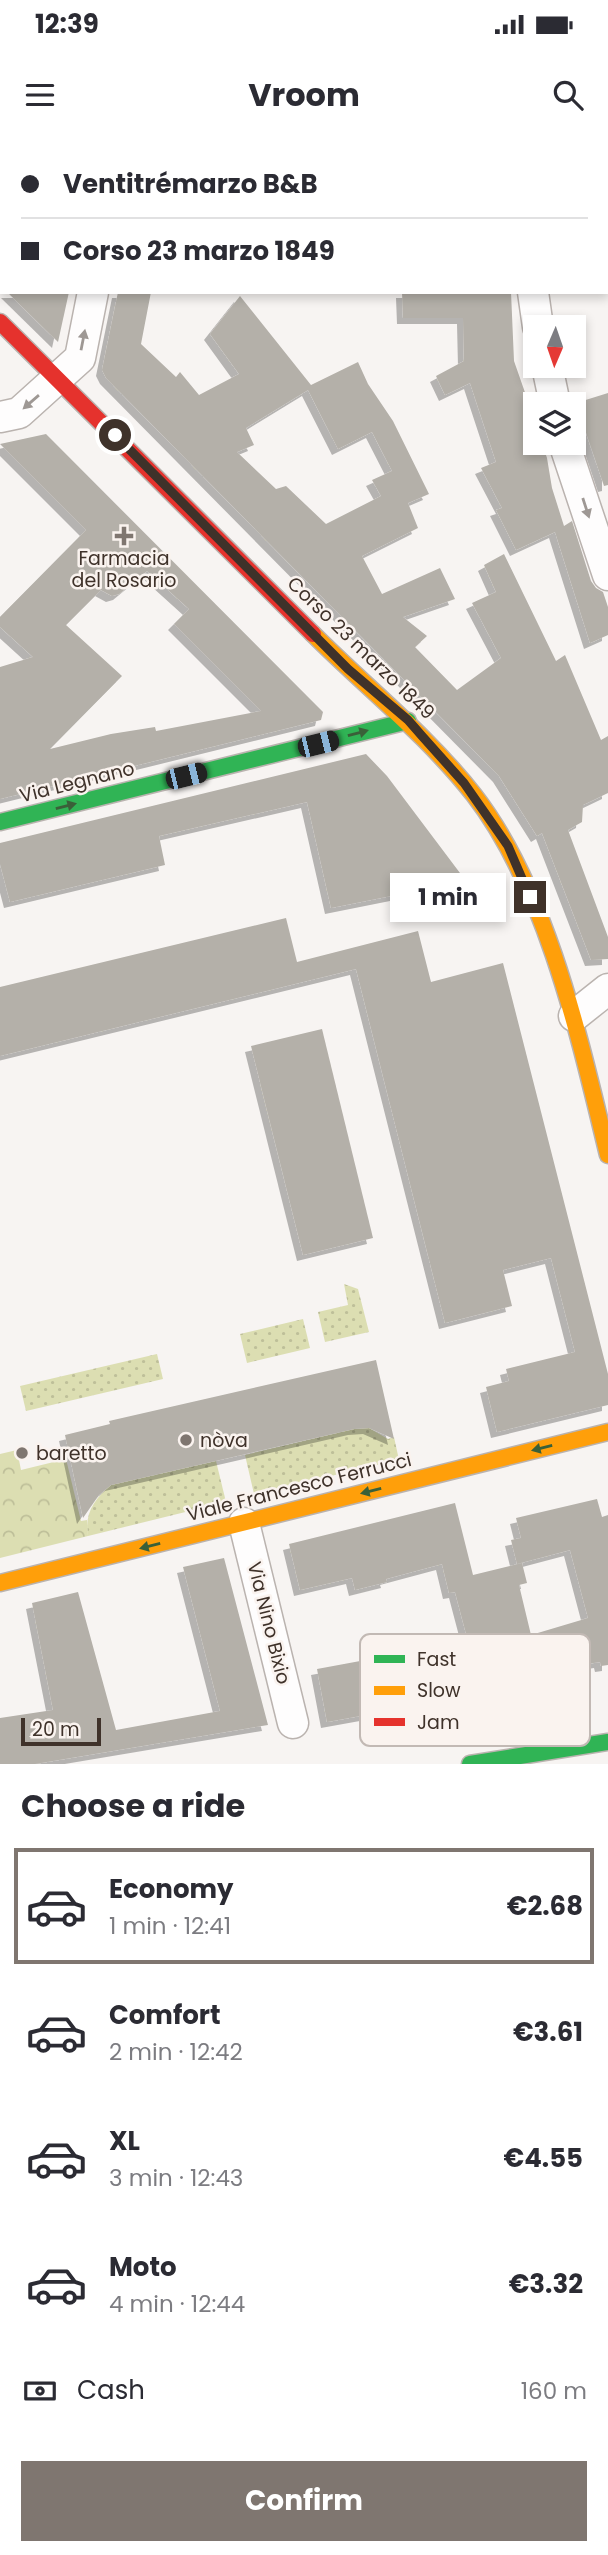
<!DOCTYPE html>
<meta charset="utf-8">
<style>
:root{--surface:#fff;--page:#f7f7f7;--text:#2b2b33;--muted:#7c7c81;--line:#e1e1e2;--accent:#7f7670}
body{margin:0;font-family:Poppins,sans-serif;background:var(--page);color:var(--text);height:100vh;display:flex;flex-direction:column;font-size:26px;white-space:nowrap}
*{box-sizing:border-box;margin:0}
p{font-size:23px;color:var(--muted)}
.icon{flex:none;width:38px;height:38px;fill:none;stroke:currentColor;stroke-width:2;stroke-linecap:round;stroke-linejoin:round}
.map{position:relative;height:1624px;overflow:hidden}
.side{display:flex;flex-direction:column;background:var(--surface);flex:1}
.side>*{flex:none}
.top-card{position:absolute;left:0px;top:0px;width:609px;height:154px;box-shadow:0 4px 10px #0003;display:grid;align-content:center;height:154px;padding:0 21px;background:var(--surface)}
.needle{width:46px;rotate:182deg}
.tools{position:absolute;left:523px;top:175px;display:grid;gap:14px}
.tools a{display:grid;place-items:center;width:63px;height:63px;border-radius:0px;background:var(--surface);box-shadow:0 4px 10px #0003;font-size:35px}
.scale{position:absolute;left:21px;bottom:18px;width:80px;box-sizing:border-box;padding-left:7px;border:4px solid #3f322a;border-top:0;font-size:19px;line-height:24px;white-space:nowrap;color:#3f322a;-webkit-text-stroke:5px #faf3ef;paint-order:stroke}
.end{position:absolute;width:32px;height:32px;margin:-16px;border:9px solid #3f322a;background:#fff;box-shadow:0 0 0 4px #fff}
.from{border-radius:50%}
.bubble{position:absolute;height:49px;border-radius:0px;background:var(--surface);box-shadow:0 4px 10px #0003;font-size:23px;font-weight:700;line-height:49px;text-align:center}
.car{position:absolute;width:21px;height:42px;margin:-21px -10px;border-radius:9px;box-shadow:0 0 5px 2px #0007;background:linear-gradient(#222 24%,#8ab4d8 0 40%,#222 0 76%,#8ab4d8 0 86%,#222 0)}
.top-card b{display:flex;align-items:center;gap:24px;height:66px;font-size:26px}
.top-card b+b{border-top:2px solid var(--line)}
.top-card i{width:18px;height:18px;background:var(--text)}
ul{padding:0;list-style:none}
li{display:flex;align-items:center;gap:21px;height:116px;margin:0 14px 10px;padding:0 7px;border:4px solid transparent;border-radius:0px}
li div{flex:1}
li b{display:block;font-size:26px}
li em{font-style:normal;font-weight:700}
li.current{border-color:var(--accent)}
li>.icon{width:63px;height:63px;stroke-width:1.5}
h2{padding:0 21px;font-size:32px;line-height:84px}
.pay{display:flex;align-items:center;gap:18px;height:77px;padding:0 21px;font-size:26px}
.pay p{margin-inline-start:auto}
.button{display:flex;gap:14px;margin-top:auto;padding:14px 21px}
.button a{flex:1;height:80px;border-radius:0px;background:var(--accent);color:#fff;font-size:28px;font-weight:700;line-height:80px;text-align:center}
.status{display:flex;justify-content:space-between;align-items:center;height:49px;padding:0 35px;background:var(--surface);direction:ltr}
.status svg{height:19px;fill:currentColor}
header{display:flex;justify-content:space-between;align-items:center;height:91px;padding:0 21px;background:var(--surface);font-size:32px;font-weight:700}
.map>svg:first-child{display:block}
.grass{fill:url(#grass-dots)}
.park{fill:url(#park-crowns)}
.building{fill:#b4b0a9;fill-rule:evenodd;filter:url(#shadow)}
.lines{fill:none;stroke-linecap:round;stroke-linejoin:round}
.street-casing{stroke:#bab3af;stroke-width:33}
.fast-casing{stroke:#bab3af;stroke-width:19}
.slow-casing{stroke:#bab3af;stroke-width:19}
.jam-casing{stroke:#bab3af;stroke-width:19}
.street{stroke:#fefdfd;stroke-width:30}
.fast{stroke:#30b455;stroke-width:16}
.slow{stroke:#ff9f0a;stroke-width:16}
.jam{stroke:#e5322d;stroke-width:16}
.oneway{fill:#9e9894}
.oneway2{fill:#3a6039}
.route{stroke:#3f322a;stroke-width:9}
.poi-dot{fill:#7f7670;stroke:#faf3ef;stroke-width:2.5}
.labels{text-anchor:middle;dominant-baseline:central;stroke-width:5;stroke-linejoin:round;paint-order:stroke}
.poi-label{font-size:19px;fill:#3f322a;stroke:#faf3ef;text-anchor:start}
.street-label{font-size:19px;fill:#3f322a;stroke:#faf3ef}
.key{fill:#faf3ef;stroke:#c2b9b4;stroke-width:2}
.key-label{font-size:19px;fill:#3f322a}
</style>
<div class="status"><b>12:39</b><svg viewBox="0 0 49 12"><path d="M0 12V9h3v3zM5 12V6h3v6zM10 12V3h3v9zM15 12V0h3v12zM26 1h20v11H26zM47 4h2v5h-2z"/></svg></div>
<header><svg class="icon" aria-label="menu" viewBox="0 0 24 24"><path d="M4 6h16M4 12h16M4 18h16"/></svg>Vroom<svg class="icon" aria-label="search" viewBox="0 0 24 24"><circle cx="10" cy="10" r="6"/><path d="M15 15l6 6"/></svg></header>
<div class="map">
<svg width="608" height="1624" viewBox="0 0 608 1624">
<defs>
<pattern id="grass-dots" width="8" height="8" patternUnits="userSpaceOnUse" patternTransform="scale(1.75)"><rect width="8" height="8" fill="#dcdeb2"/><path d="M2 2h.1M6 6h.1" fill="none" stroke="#bebf99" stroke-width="1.8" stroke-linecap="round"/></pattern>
<pattern id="park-crowns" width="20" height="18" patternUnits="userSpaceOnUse" patternTransform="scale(1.75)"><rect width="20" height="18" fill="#dcdeb2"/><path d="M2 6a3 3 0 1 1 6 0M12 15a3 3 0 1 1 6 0" fill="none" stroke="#bebf99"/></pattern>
<filter id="shadow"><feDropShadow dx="-6" dy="6" stdDeviation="0" flood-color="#0004"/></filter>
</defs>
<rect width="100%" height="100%" fill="#f7f4f2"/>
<g class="grass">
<path d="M 344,1144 L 358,1149 L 369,1192 L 325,1202 L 318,1172 L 348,1165 Z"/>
<path d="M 303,1179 L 310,1208 L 247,1223 L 240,1194 Z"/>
<path d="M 157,1214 L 163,1239 L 26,1271 L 20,1246 Z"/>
<path d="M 369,1288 L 388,1299 L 394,1297 L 399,1320 L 254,1354 L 245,1315 L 354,1289 Z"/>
<path d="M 216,1321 L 226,1362 L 88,1396 C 84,1374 94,1359 111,1345 Z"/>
</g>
<path class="park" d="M 17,1310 L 21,1330 L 66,1319 L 81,1381 L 87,1380 L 88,1396 L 0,1418 L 0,1314 Z"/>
<g class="building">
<path d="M 7,152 L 69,152 L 58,202 Z"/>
<path d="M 118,152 L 151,152 L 141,204 L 176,237 L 180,232 L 199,255 L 239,234 L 210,194 L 240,156 L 311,245 L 358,222 L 368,244 L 393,281 L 429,354 L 408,363 L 418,388 L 362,416 L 382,454 L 440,428 L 455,459 L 403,477 L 427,496 L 415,507 L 457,550 L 501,518 L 472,463 L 496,452 L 484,425 L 504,414 L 556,521 L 565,515 L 601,600 L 608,596 L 608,653 L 583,665 L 582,682 L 568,690 L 608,797 L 608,819 L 591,820 L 542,693 L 537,696 L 499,636 L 106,238 L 102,230 ZM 308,250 L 338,309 L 372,292 L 392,331 L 372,340 L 381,356 L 326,384 L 286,346 L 276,349 L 237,312 L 254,305 L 246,288 Z"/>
<path d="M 402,152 L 511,152 L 514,221 L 536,284 L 536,303 L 542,303 L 547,318 L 552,348 L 564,386 L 572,381 L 591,441 L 596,448 L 603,452 L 608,467 L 608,495 L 590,503 L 555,392 L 516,410 L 496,370 L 502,368 L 481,328 L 496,322 L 470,243 L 445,255 L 436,236 L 464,221 L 463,178 L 403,178 Z"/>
<path d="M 608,253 L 608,345 L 604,346 L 576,263 Z"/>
<path d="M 46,294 L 323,572 L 321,580 L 0,659 L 0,527 L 33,517 L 0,487 L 0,477 L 86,390 L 0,304 ZM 147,431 L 189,469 L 174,484 L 261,571 L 156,591 L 155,587 L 111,594 L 50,609 L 122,536 L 66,485 L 101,450 L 112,456 L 119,454 Z"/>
<path d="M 366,614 L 387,636 L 466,741 L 331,768 L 307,662 L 159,696 L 165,725 L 10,762 L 0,724 L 0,703 Z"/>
<path d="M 286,778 L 297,822 L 418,791 L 431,842 L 503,823 L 608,1234 L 608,1265 L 497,1292 L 486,1247 L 509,1241 L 506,1229 L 575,1212 L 551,1118 L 503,1130 L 512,1166 L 445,1183 L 356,829 L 0,916 L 0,847 Z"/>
<path d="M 322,889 L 373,1098 L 303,1115 L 251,906 Z"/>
<path d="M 376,1220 L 394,1299 L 369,1288 L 354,1289 L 111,1345 L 99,1355 L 83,1378 L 65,1295 L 110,1284 L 109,1281 Z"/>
<path d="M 597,1359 L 602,1377 L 608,1375 L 608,1525 L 601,1526 L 600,1522 L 540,1531 L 543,1545 L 477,1557 L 388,1567 L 388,1571 L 327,1582 L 317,1529 L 398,1514 L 398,1513 L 469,1505 L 455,1452 L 449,1453 L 442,1424 L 386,1439 L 387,1442 L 355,1450 L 352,1438 L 300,1450 L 289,1404 L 455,1363 L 473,1435 L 522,1423 L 527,1443 L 519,1445 L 531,1495 L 588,1478 L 570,1410 L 517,1424 L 511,1400 L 521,1398 L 516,1378 Z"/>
<path d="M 224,1418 L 268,1585 L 35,1624 L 0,1624 L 0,1578 L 53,1570 L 32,1463 L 78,1452 L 116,1590 L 220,1571 L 183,1427 Z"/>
</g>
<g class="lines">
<defs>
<g id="street">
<path d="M 122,2 L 122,0"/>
<path d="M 530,2 L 531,0"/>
<path d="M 533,152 L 538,187"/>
<path d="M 547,226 L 555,264"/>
<path d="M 0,277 L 19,273 L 80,218 L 93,152"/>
<path d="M 564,303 L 608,435"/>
<path d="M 574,876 L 608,849"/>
<path d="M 244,1383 L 293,1583"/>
</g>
<g id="fast">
<path d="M 0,682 L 408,581"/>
<path d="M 470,1624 L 608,1602"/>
</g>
<g id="slow">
<path d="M 313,494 C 367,548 427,595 474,655 C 547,749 580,900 608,1015"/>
<path d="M 0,1443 L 608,1292"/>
</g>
<path id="jam" d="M 0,182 L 313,494"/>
</defs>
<use href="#street" class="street-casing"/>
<use href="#fast" class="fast-casing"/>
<use href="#slow" class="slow-casing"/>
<use href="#jam" class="jam-casing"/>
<use href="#street" class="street"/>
<use href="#fast" class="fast"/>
<use href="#slow" class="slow"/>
<use href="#jam" class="jam"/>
</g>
<defs><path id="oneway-solid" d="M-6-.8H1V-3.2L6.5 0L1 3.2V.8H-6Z" transform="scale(1.75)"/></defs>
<g class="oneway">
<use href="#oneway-solid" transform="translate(83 200) rotate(-79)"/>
<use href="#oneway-solid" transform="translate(31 262) rotate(139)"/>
<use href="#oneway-solid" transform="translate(586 368) rotate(72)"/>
</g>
<g class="oneway2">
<use href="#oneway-solid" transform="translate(358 593) rotate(-15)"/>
<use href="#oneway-solid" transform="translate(66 666) rotate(-14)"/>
<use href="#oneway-solid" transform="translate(542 1308) rotate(166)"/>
<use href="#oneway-solid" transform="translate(371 1351) rotate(166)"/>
<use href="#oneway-solid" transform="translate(150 1406) rotate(166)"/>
</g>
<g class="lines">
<path class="route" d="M 115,295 L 348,529 L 408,580 L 422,596 L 464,643 L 508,706 L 530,757"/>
</g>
<g class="poi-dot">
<path d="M120.5 385.5h7v7h7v7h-7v7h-7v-7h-7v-7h7z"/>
<circle cx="186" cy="1300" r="7"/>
<circle cx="22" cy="1313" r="7"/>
</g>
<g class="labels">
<g class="poi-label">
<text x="124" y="418" text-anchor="middle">Farmacia<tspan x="124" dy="22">del Rosario</tspan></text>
<text x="200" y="1300">nòva</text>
<text x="36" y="1313">baretto</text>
</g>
<g class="street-label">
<text transform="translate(361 508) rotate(44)">Corso 23 marzo 1849</text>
<text transform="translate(77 642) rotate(-14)">Via Legnano</text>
<text transform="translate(299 1347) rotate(-14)">Viale Francesco Ferrucci</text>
<text transform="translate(269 1483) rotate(76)">Via Nino Bixio</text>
</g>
</g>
<rect x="360" y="1494" width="230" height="112" rx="10" class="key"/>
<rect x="374" y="1515" width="31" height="8" fill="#30b455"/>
<rect x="374" y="1546" width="31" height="9" fill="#ff9f0a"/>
<rect x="374" y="1578" width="31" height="8" fill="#e5322d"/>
<g class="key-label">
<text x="417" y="1526">Fast</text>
<text x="417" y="1557">Slow</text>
<text x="417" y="1589">Jam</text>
</g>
</svg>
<div class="tools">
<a><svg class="needle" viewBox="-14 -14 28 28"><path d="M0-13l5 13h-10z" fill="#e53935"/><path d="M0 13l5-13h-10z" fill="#7c7c81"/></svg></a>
<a><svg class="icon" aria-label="layers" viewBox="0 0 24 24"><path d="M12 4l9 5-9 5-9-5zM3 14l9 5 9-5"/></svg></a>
</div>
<div class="scale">20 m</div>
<i class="end from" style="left:115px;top:295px"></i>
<i class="end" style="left:530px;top:757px"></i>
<div class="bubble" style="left:390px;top:733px;width:116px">1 min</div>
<i class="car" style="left:318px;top:604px;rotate:76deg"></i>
<i class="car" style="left:186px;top:636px;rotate:76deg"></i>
<div class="top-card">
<b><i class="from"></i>Ventitrémarzo B&amp;B</b>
<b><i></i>Corso 23 marzo 1849</b>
</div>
</div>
<section class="side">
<h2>Choose a ride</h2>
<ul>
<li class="current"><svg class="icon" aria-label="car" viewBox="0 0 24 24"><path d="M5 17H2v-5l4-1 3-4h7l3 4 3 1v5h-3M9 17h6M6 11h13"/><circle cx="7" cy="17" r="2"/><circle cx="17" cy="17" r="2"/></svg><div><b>Economy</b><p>1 min · 12:41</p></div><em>€2.68</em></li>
<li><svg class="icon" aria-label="car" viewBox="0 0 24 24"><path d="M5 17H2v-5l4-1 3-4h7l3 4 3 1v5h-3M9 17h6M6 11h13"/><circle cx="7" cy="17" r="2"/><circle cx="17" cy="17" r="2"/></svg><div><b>Comfort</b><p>2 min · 12:42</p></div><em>€3.61</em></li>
<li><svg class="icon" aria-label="car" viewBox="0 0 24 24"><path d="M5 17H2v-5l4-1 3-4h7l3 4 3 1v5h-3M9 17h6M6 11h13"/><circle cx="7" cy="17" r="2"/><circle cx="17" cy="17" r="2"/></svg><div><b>XL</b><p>3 min · 12:43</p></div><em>€4.55</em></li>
<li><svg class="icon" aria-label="car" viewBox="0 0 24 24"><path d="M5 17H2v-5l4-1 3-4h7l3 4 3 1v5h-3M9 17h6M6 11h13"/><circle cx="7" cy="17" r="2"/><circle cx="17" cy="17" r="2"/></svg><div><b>Moto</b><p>4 min · 12:44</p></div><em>€3.32</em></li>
</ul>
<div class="pay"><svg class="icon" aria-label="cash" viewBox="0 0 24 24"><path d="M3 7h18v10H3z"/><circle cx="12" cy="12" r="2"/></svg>Cash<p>160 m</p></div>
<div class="button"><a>Confirm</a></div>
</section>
